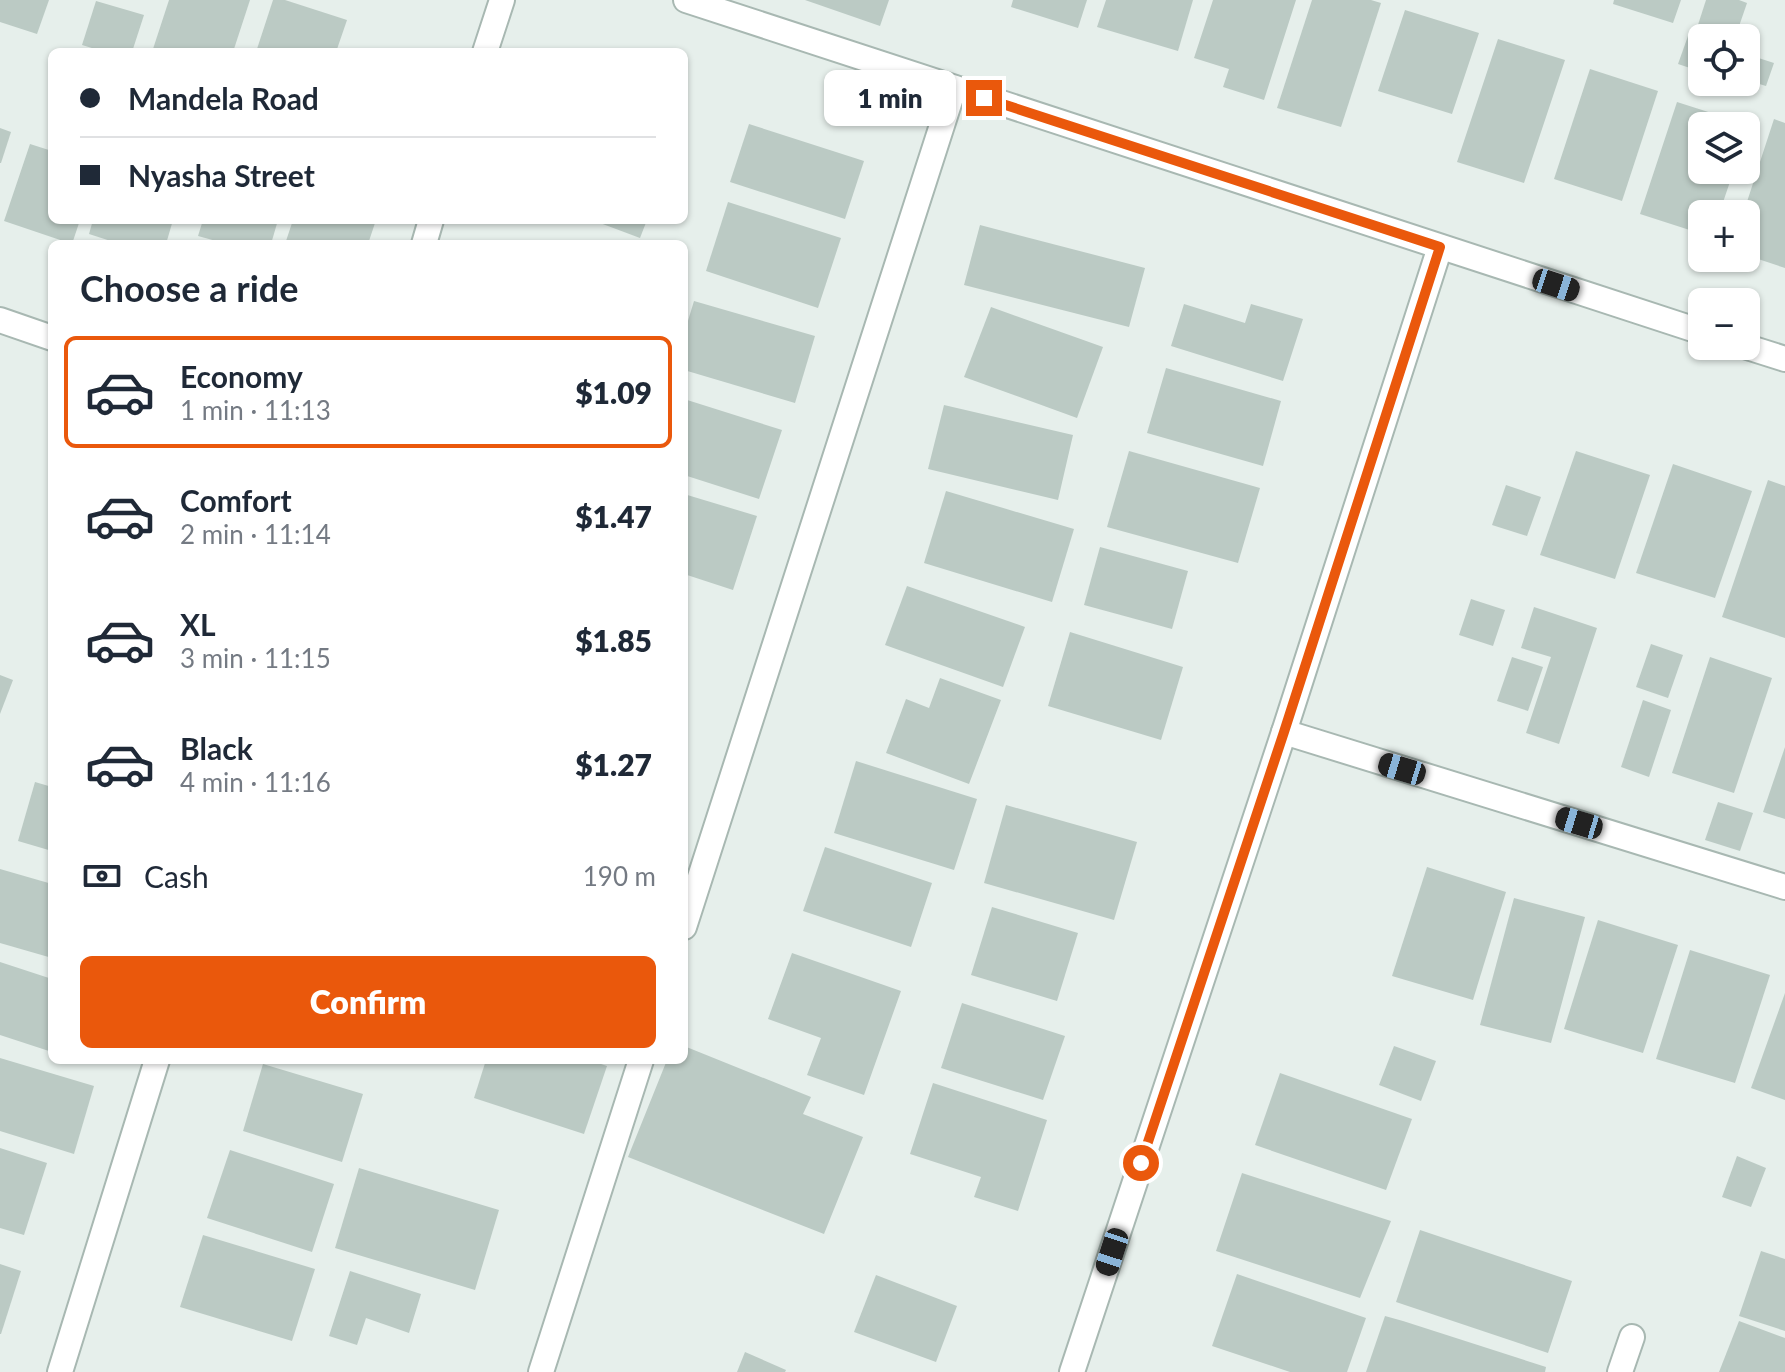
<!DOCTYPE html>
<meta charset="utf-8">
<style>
:root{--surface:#fff;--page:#f6f6f7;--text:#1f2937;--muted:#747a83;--line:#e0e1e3;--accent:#ea580c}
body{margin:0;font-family:Lato,sans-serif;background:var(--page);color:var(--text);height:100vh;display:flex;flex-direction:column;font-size:30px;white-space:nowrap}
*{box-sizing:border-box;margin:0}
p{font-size:26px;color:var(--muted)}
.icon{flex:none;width:44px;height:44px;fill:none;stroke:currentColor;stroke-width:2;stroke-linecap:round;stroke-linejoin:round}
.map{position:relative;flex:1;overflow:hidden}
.sheet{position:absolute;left:48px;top:240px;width:640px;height:824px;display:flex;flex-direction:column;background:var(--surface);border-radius:12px;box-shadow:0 2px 6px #0004}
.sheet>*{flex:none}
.guide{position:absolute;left:48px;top:48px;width:640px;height:176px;border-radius:12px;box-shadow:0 2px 6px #0004;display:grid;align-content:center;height:176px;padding:0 32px;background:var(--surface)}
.fabs{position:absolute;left:1688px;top:24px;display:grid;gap:16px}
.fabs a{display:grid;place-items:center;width:72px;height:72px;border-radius:12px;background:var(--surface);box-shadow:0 2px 6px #0004;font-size:40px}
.end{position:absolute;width:36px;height:36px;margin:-18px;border:10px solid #ea580c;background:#fff;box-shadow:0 0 0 4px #fff}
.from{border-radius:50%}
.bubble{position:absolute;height:56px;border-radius:12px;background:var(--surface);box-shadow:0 2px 6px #0004;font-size:26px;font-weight:800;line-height:56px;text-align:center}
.car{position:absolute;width:24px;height:48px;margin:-24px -12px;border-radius:10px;box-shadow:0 0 6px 2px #0007;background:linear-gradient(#222 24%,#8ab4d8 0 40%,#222 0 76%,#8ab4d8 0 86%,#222 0)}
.guide b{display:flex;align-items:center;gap:28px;height:76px;font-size:30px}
.guide b+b{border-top:2px solid var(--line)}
.guide i{width:20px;height:20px;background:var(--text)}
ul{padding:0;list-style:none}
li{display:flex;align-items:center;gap:24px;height:112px;margin:0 16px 12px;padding:0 16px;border:4px solid transparent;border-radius:12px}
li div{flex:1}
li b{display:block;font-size:30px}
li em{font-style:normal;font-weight:800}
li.on{border-color:var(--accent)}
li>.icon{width:72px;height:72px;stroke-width:1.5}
h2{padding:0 32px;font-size:36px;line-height:96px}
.pay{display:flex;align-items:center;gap:20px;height:88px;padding:0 32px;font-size:30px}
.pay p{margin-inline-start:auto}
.primary-button{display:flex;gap:16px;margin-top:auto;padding:16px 32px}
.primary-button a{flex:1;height:92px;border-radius:12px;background:var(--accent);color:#fff;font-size:32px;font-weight:800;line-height:92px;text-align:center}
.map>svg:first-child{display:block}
.building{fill:#bbcac4}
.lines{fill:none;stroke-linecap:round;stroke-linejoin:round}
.minor-casing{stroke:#a8b8b2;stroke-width:28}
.minor{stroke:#fff;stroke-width:24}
.route{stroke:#ea580c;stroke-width:10}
</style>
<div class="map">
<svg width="1785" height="1372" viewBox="0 0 1785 1372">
<rect width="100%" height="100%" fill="#e6efeb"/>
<g class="building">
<path d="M 0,0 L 49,0 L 37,34 L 0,22 Z"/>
<path d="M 169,0 L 250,0 L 233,52 L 152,52 Z"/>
<path d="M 273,0 L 285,0 L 347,20 L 336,52 L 256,52 Z"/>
<path d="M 805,0 L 889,0 L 880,26 Z"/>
<path d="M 1013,0 L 1087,0 L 1078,28 L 1011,7 Z"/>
<path d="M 1106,0 L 1193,0 L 1178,51 L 1097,27 Z"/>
<path d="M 1213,0 L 1296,0 L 1264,100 L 1223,87 L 1229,69 L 1194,58 Z"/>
<path d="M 1312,0 L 1371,0 L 1381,3 L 1341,127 L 1277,108 Z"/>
<path d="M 1614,0 L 1681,0 L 1673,23 L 1613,4 Z"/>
<path d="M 1706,0 L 1739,0 L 1747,3 L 1735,38 L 1719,38 L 1696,31 Z"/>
<path d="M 96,1 L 144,15 L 132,52 L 105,52 L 82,45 Z"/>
<path d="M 1405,10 L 1479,33 L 1452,114 L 1378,91 Z"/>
<path d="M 1688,36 L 1702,41 L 1702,72 L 1678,64 Z"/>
<path d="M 1498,39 L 1565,60 L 1524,183 L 1457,162 Z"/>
<path d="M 1746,54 L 1774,63 L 1766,86 L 1746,80 Z"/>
<path d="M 1590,69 L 1658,91 L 1622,201 L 1554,179 Z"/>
<path d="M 1677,102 L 1749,125 L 1702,126 L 1702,170 L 1734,170 L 1719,214 L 1702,214 L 1702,234 L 1640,214 Z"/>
<path d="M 1774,119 L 1785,123 L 1785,268 L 1746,255 L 1746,214 L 1743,214 Z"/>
<path d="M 749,124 L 864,161 L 845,219 L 730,182 Z"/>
<path d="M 0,128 L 11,132 L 1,163 L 0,163 Z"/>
<path d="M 30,144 L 52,151 L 52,220 L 80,220 L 72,244 L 4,221 Z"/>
<path d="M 728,202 L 841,238 L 818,308 L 706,271 Z"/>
<path d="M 93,220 L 173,220 L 166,244 L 120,244 L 89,234 Z"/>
<path d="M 203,220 L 278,220 L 271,244 L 227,244 L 198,236 Z"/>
<path d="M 293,220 L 376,220 L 368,244 L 285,244 Z"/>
<path d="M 601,220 L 647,220 L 640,238 L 600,223 Z"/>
<path d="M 980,225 L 1145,268 L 1129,327 L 964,285 Z"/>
<path d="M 694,301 L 815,336 L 795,403 L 684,370 L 684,334 Z"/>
<path d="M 1184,304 L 1245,323 L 1251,304 L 1303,319 L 1283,381 L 1171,346 Z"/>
<path d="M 991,307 L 1103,347 L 1077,418 L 964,377 Z"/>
<path d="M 1166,368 L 1281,401 L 1263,466 L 1147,433 Z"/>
<path d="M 684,399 L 782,430 L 759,499 L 684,475 Z"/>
<path d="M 944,405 L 1073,435 L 1058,500 L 928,469 Z"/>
<path d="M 1129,451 L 1260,488 L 1238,563 L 1107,527 Z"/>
<path d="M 1576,451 L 1650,475 L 1615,579 L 1540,555 Z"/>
<path d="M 1673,464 L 1752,491 L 1715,598 L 1636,573 Z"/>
<path d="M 1768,480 L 1785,486 L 1785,638 L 1722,617 Z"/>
<path d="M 1506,485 L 1541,497 L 1527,536 L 1492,525 Z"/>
<path d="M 946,491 L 1074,529 L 1052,602 L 924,563 Z"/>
<path d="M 684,494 L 757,516 L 733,590 L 684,574 Z"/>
<path d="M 1100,547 L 1188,571 L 1172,629 L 1084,605 Z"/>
<path d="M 907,586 L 1025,627 L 1003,687 L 885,645 Z"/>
<path d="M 1471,599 L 1505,610 L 1493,646 L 1459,635 Z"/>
<path d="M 1534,607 L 1597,628 L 1559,744 L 1526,733 L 1551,657 L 1521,648 Z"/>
<path d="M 1070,632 L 1183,667 L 1161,740 L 1048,706 Z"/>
<path d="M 1651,644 L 1683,655 L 1668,698 L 1636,687 Z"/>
<path d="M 1512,657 L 1543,667 L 1528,711 L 1497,701 Z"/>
<path d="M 1710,657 L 1772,678 L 1734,793 L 1672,773 Z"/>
<path d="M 0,675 L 13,680 L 0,714 Z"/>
<path d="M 940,678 L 1001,700 L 969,784 L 886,753 L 906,699 L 929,708 Z"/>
<path d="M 1643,700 L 1671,710 L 1649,777 L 1621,767 Z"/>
<path d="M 1785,747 L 1785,819 L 1763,812 Z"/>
<path d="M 856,761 L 977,799 L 954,870 L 834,833 Z"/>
<path d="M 35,782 L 52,787 L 52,851 L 18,841 Z"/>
<path d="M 1718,802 L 1753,813 L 1740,851 L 1705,840 Z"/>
<path d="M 1006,805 L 1137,842 L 1114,920 L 984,883 Z"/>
<path d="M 825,847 L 932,883 L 911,947 L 803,911 Z"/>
<path d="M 1427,867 L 1506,892 L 1473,1000 L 1392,976 Z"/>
<path d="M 0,869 L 52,884 L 52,958 L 0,943 Z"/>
<path d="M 1514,898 L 1585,917 L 1551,1043 L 1480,1025 Z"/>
<path d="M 992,907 L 1078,933 L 1057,1001 L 971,975 Z"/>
<path d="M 1598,920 L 1678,945 L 1643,1053 L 1564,1029 Z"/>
<path d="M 1690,950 L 1770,975 L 1735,1083 L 1656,1059 Z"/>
<path d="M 792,953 L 901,991 L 864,1095 L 807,1075 L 821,1038 L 768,1019 Z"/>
<path d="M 0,962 L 52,979 L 52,1052 L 0,1035 Z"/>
<path d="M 1785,993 L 1785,1100 L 1751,1088 Z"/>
<path d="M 962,1003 L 1065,1036 L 1043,1100 L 941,1068 Z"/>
<path d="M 684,1046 L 811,1097 L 803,1114 L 863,1137 L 824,1234 L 628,1157 L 667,1060 L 684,1060 Z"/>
<path d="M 1394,1046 L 1436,1061 L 1421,1101 L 1379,1085 Z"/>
<path d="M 0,1058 L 94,1086 L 74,1154 L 0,1131 Z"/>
<path d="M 486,1060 L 589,1060 L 607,1066 L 584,1134 L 474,1098 Z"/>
<path d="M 263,1064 L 363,1094 L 342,1162 L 243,1131 Z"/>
<path d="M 1280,1073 L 1412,1119 L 1386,1190 L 1255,1145 Z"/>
<path d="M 933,1083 L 1047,1120 L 1018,1211 L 974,1197 L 981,1177 L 910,1154 Z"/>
<path d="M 0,1148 L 47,1163 L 24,1235 L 0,1228 Z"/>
<path d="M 230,1150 L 334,1184 L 312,1252 L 207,1218 Z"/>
<path d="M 1737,1156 L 1766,1168 L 1751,1207 L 1722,1197 Z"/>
<path d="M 359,1168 L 499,1210 L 475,1290 L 335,1248 Z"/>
<path d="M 1242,1173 L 1391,1221 L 1360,1298 L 1216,1251 Z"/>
<path d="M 1420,1230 L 1572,1281 L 1548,1353 L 1396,1302 Z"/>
<path d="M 203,1235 L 315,1269 L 292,1341 L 180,1307 Z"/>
<path d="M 1761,1251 L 1785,1259 L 1785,1331 L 1739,1316 Z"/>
<path d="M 0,1264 L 21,1271 L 1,1334 L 0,1334 Z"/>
<path d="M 350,1271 L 421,1294 L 409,1333 L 366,1318 L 357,1345 L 329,1336 Z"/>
<path d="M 1237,1274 L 1366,1318 L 1347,1372 L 1290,1372 L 1212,1346 Z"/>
<path d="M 876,1275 L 957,1306 L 936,1362 L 854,1332 Z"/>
<path d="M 1385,1316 L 1403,1321 L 1546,1367 L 1545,1372 L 1366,1372 Z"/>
<path d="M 1739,1321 L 1785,1338 L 1785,1372 L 1719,1372 Z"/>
<path d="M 745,1352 L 786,1370 L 785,1372 L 737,1372 Z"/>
</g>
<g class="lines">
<defs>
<g id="minor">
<path d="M 686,0 L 1702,332"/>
<path d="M 485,52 L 502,0"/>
<path d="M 424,244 L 431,220"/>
<path d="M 0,320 L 52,338"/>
<path d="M 1744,346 L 1785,359"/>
<path d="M 1284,732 L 1785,887"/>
<path d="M 684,927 L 954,88"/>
<path d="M 60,1372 L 157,1060"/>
<path d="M 541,1372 L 641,1060"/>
<path d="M 1072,1372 L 1284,732 L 1440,247"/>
<path d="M 1620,1372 L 1632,1337"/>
</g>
</defs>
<use href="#minor" class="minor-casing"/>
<use href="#minor" class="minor"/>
</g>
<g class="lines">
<path class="route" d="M 984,98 L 1440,247 L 1284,732 L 1141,1163"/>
</g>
</svg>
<div class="fabs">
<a><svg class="icon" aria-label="locate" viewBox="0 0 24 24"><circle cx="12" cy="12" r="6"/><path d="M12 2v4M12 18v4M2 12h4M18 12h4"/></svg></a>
<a><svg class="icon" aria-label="layers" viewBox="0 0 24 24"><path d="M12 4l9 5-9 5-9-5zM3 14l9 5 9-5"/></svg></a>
<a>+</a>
<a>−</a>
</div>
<i class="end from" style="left:1141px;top:1163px"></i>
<i class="end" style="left:984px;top:98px"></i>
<div class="bubble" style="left:824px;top:70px;width:132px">1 min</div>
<i class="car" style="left:1556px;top:285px;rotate:108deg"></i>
<i class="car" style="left:1402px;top:769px;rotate:287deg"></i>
<i class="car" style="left:1579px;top:823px;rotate:287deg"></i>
<i class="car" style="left:1112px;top:1252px;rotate:198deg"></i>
<div class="guide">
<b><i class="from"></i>Mandela Road</b>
<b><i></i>Nyasha Street</b>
</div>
<section class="sheet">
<h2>Choose a ride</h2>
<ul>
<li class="on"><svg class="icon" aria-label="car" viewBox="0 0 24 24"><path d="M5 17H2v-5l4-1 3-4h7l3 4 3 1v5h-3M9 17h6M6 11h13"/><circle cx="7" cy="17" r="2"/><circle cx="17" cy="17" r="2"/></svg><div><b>Economy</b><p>1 min · 11:13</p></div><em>$1.09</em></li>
<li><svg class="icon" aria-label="car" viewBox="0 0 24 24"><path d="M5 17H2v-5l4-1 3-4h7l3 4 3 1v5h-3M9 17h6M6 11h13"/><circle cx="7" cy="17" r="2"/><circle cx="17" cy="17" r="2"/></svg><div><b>Comfort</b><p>2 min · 11:14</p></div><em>$1.47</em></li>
<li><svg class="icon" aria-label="car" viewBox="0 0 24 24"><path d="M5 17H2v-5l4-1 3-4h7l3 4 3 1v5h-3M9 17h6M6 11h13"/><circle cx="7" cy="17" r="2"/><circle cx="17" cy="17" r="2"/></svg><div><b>XL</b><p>3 min · 11:15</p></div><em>$1.85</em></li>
<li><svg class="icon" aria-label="car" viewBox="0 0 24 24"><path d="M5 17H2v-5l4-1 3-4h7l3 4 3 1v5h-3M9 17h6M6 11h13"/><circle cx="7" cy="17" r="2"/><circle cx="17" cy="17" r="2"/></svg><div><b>Black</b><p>4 min · 11:16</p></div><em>$1.27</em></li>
</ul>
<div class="pay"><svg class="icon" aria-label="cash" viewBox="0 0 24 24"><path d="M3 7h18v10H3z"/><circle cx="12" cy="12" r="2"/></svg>Cash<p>190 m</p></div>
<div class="primary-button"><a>Confirm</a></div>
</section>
</div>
